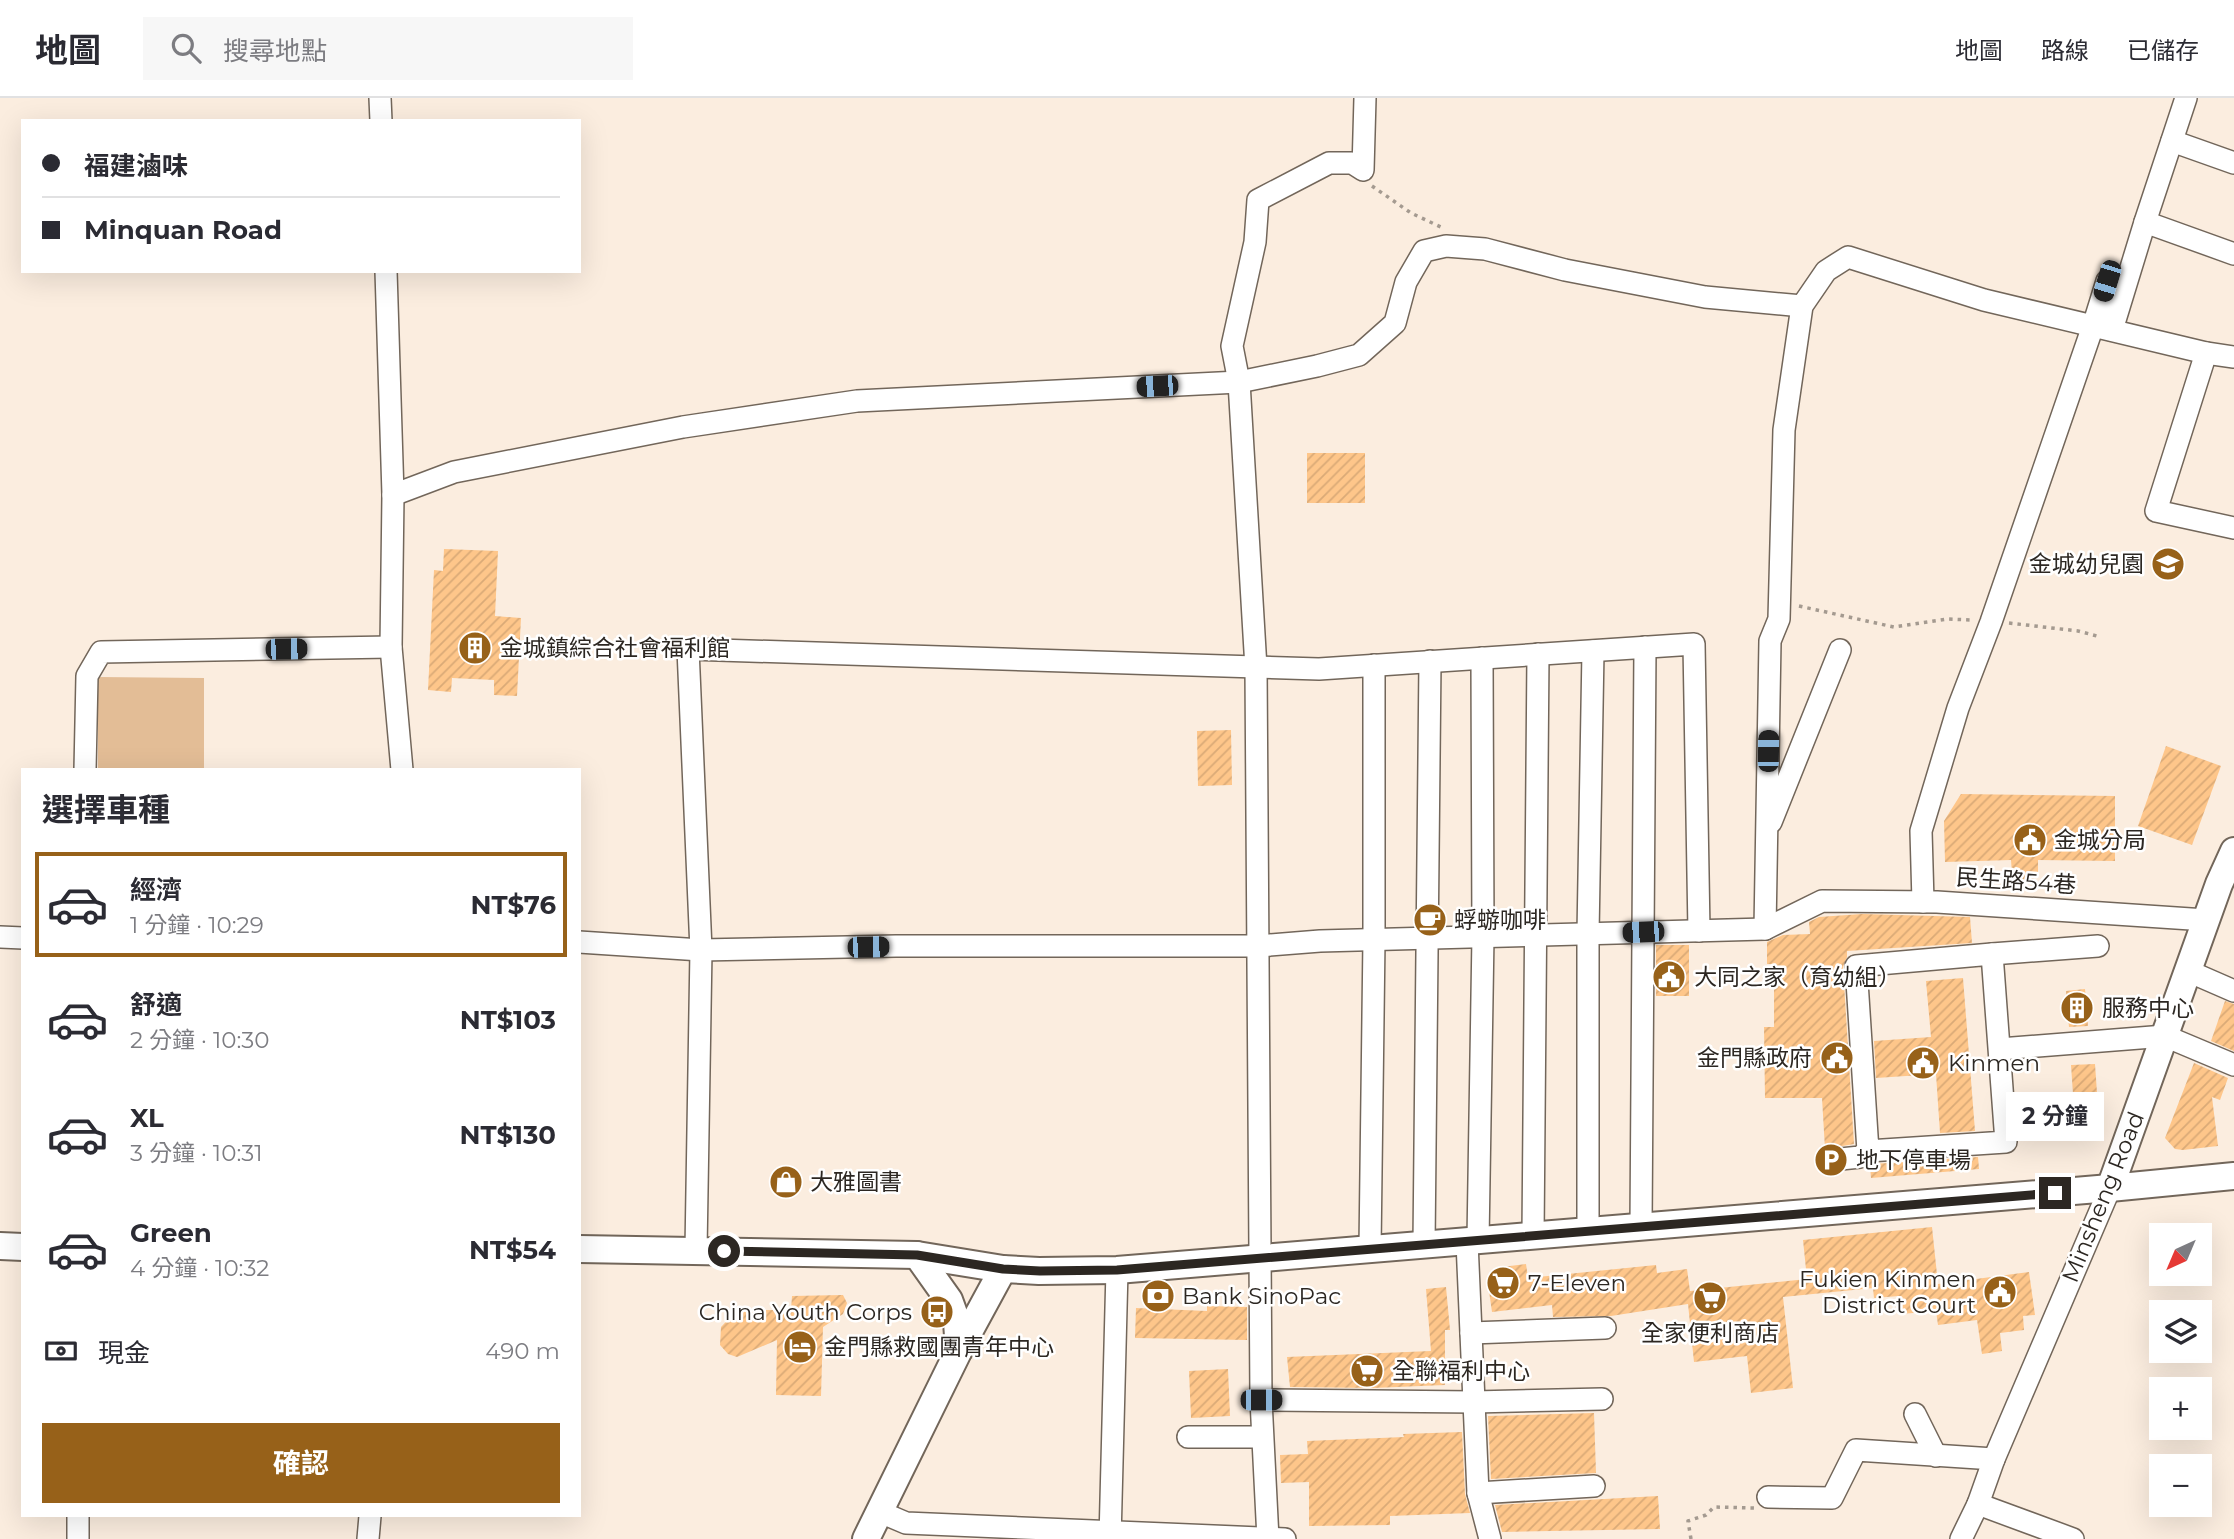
<!DOCTYPE html>
<html lang="zh-TW">
<meta charset="utf-8">
<style>
:root{--surface:#fff;--page:#f7f7f7;--text:#2b2b33;--muted:#7c7c81;--line:#e1e1e2;--accent:#976119}
body{margin:0;font-family:Montserrat,"Noto Sans TC",sans-serif;background:var(--page);color:var(--text);height:100vh;display:flex;flex-direction:column;font-size:26px;white-space:nowrap}
*{box-sizing:border-box;margin:0}
p{font-size:23px;color:var(--muted)}
.icon{flex:none;width:38px;height:38px;fill:none;stroke:currentColor;stroke-width:2;stroke-linecap:round;stroke-linejoin:round}
.map{position:relative;flex:1;overflow:hidden}
.details{position:absolute;left:21px;top:670px;width:560px;height:749px;display:flex;flex-direction:column;background:var(--surface);border-radius:0px;box-shadow:0 7px 28px #0002}
.details>*{flex:none}
.top-card{position:absolute;left:21px;top:21px;width:560px;height:154px;border-radius:0px;box-shadow:0 7px 28px #0002;display:grid;align-content:center;height:154px;padding:0 21px;background:var(--surface)}
.needle{width:46px;rotate:224deg}
.controls{position:absolute;left:2149px;top:1125px;display:grid;gap:14px}
.controls a{display:grid;place-items:center;width:63px;height:63px;border-radius:0px;background:var(--surface);box-shadow:0 7px 28px #0002;font-size:35px}
.end{position:absolute;width:32px;height:32px;margin:-16px;border:9px solid #2c2722;background:#fff;box-shadow:0 0 0 4px #fff}
.from{border-radius:50%}
.bubble{position:absolute;height:49px;border-radius:0px;background:var(--surface);box-shadow:0 7px 28px #0002;font-size:23px;font-weight:700;line-height:49px;text-align:center}
.car{position:absolute;width:21px;height:42px;margin:-21px -10px;border-radius:9px;box-shadow:0 0 5px 2px #0007;background:linear-gradient(#222 24%,#8ab4d8 0 40%,#222 0 76%,#8ab4d8 0 86%,#222 0)}
.top-card b{display:flex;align-items:center;gap:24px;height:66px;font-size:26px}
.top-card b+b{border-top:2px solid var(--line)}
.top-card i{width:18px;height:18px;background:var(--text)}
ul{padding:0;list-style:none}
li{display:flex;align-items:center;gap:21px;height:105px;margin:0 14px 10px;padding:0 7px;border:4px solid transparent;border-radius:0px}
li div{flex:1}
li b{display:block;font-size:26px}
li em{font-style:normal;font-weight:700}
li.active{border-color:var(--accent)}
li>.icon{width:63px;height:63px;stroke-width:1.5}
h2{padding:0 21px;font-size:32px;line-height:84px}
.pay{display:flex;align-items:center;gap:18px;height:77px;padding:0 21px;font-size:26px}
.pay p{margin-inline-start:auto}
.primary-button{display:flex;gap:14px;margin-top:auto;padding:14px 21px}
.primary-button a{flex:1;height:80px;border-radius:0px;background:var(--accent);color:#fff;font-size:28px;font-weight:700;line-height:80px;text-align:center}
header{display:flex;align-items:center;gap:42px;box-sizing:border-box;height:98px;padding:0 35px;background:var(--surface);border-bottom:2px solid var(--line)}
header strong{font-size:33px}
nav{display:flex;gap:38px;margin-inline-start:auto;font-size:24px}
.search{width:490px;height:63px;background:var(--page);display:flex;align-items:center;gap:18px;box-sizing:border-box;padding:0 24px;border-radius:0px;color:var(--muted);font-size:26px}
.map>svg:first-child{display:block}
.park{fill:#e3bd96}
.building{fill:url(#building-hatch)}
.lines{fill:none;stroke-linecap:round;stroke-linejoin:round}
.minor-casing{stroke:#72665a;stroke-width:24}
.major-casing{stroke:#72665a;stroke-width:30}
.path{stroke:#a49a90;stroke-width:3.5;stroke-dasharray:3.5 5;stroke-linecap:butt}
.minor{stroke:#fff;stroke-width:21}
.major{stroke:#fff;stroke-width:26}
.route{stroke:#2c2722;stroke-width:9}
.labels{text-anchor:middle;dominant-baseline:central;stroke-width:5;stroke-linejoin:round;paint-order:stroke}
.poi-label{font-size:23px;fill:#2c2722;stroke:#fff;text-anchor:start}
.street-label{font-size:23px;fill:#2c2722;stroke:#fff}
</style>
<header>
<strong>地圖</strong>
<div class="search"><svg class="icon" aria-label="search" viewBox="0 0 24 24"><circle cx="10" cy="10" r="6"/><path d="M15 15l6 6"/></svg>搜尋地點</div>
<nav><a>地圖</a><a>路線</a><a>已儲存</a></nav>
</header>
<div class="map">
<svg width="2234" height="1441" viewBox="0 0 2234 1441">
<defs>
<pattern id="building-hatch" width="6" height="6" patternUnits="userSpaceOnUse" patternTransform="scale(1.75)"><rect width="6" height="6" fill="#fec68a"/><path d="M-1 1l2-2M0 6l6-6M5 7l2-2" fill="none" stroke="#daaa77"/></pattern>
</defs>
<rect width="100%" height="100%" fill="#fbeddf"/>
<path class="park" d="M 98,579 L 204,580 L 204,672 L 98,672 Z"/>
<g class="building">
<rect x="1307" y="355" width="58" height="50"/>
<path d="M 444,451 L 498,453 L 495,518 L 521,520 L 517,598 L 494,597 L 494,582 L 452,580 L 451,594 L 428,592 L 434,472 L 443,473 Z"/>
<path d="M 1231,632 L 1232,687 L 1198,688 L 1197,633 Z"/>
<path d="M 2166,648 L 2221,668 L 2192,747 L 2138,728 Z"/>
<path d="M 1961,696 L 2115,698 L 2115,763 L 2038,762 L 2038,775 L 2034,780 L 2029,783 L 2020,783 L 2015,780 L 2012,776 L 2011,762 L 1945,764 L 1944,723 Z"/>
<path d="M 1862,816 L 1970,819 L 1972,845 L 1847,853 L 1847,859 L 1843,869 L 1854,1046 L 1825,1051 L 1822,1000 L 1765,1000 L 1764,929 L 1774,929 L 1774,866 L 1767,866 L 1767,844 L 1783,837 L 1810,836 L 1809,824 L 1819,819 Z"/>
<rect x="1656" y="847" width="33" height="51"/>
<path d="M 1963,880 L 1975,1033 L 1940,1035 L 1936,976 L 1876,980 L 1874,943 L 1931,939 L 1926,883 Z"/>
<path d="M 2085,891 L 2088,928 L 2069,929 L 2066,893 Z"/>
<path d="M 2225,903 L 2234,906 L 2234,953 L 2211,943 Z"/>
<path d="M 2194,965 L 2228,980 L 2220,1002 L 2212,999 L 2218,1048 L 2183,1052 L 2175,1051 L 2165,1040 Z"/>
<path d="M 2095,966 L 2097,995 L 2073,996 L 2071,967 Z"/>
<path d="M 1978,1059 L 1979,1071 L 1871,1080 L 1870,1068 L 1873,1066 Z"/>
<path d="M 1932,1129 L 1938,1186 L 2029,1174 L 2035,1217 L 2023,1218 L 2024,1232 L 2000,1235 L 2002,1253 L 1982,1256 L 1977,1222 L 1938,1227 L 1936,1213 L 1901,1216 L 1899,1198 L 1874,1200 L 1873,1190 L 1783,1199 L 1793,1290 L 1751,1295 L 1747,1258 L 1694,1264 L 1688,1206 L 1611,1218 L 1553,1219 L 1552,1207 L 1492,1214 L 1488,1186 L 1496,1173 L 1502,1169 L 1526,1166 L 1528,1180 L 1656,1167 L 1657,1175 L 1687,1171 L 1690,1193 L 1807,1181 L 1803,1142 Z"/>
<path d="M 1446,1189 L 1450,1232 L 1445,1232 L 1445,1287 L 1373,1290 L 1290,1289 L 1287,1259 L 1431,1253 L 1426,1191 Z"/>
<path d="M 843,1197 L 847,1205 L 843,1216 L 823,1229 L 821,1298 L 776,1297 L 777,1242 L 737,1259 L 728,1256 L 720,1247 L 721,1229 L 737,1212 L 791,1212 L 792,1198 Z"/>
<path d="M 1207,1208 L 1247,1209 L 1247,1242 L 1135,1240 L 1136,1210 L 1207,1213 Z"/>
<path d="M 1228,1271 L 1230,1318 L 1191,1320 L 1189,1273 Z"/>
<path d="M 1594,1315 L 1596,1375 L 1491,1381 L 1488,1318 Z"/>
<path d="M 1462,1334 L 1465,1396 L 1470,1415 L 1390,1418 L 1390,1427 L 1309,1428 L 1309,1384 L 1281,1385 L 1280,1357 L 1308,1356 L 1307,1343 L 1404,1339 L 1403,1336 Z"/>
<path d="M 1658,1398 L 1660,1431 L 1502,1434 L 1495,1407 Z"/>
</g>
<g class="lines">
<defs>
<g id="minor">
<path d="M 380,0 L 381,23"/>
<path d="M 2186,0 L 2145,124 L 2234,156"/>
<path d="M 2172,43 L 2234,65"/>
<path d="M 386,173 L 393,397 L 391,549 L 402,672"/>
<path d="M 2112,232 L 2145,124"/>
<path d="M 2206,255 L 2156,413 L 2234,430"/>
<path d="M 393,397 L 454,374 L 683,329 L 857,303 L 1239,284 L 1317,268 L 1359,257 L 1395,225 L 1406,184 L 1424,153 L 1446,148 L 1485,151 L 1565,172 L 1705,199 L 1802,208"/>
<path d="M 85,672 L 87,578 L 101,554 L 391,549"/>
<path d="M 1771,724 L 1840,552"/>
<path d="M 1923,804 L 1921,733 L 1958,610 L 1991,524 L 2093,228 L 2107,183"/>
<path d="M 1765,831 L 1770,543 L 1779,521 L 1784,332 L 1802,208 L 1826,173 L 1848,159 L 1984,202 L 2206,255 L 2234,259"/>
<path d="M 0,839 L 23,840"/>
<path d="M 579,844 L 701,852 L 896,848 L 1258,848 L 1320,843 L 1765,831 L 1822,803 L 1937,804 L 2206,822"/>
<path d="M 1992,856 L 2006,1044 L 1868,1053 L 1856,868 Z"/>
<path d="M 1992,856 L 2098,848"/>
<path d="M 2188,873 L 2234,893"/>
<path d="M 2000,951 L 2165,938 L 2234,967"/>
<path d="M 1831,1062 L 1860,1059 L 1868,1053"/>
<path d="M 1641,1129 L 1645,549"/>
<path d="M 1588,1133 L 1588,836 L 1593,553"/>
<path d="M 1533,1138 L 1538,556"/>
<path d="M 1478,1142 L 1483,838 L 1482,560"/>
<path d="M 1467,1144 L 1478,1395 L 1490,1441"/>
<path d="M 1424,1147 L 1430,563"/>
<path d="M 1370,1151 L 1374,841 L 1374,567"/>
<path d="M 696,1152 L 701,852 L 688,551 L 1319,571 L 1694,546 L 1699,833"/>
<path d="M 1471,1235 L 1605,1230"/>
<path d="M 1261,1302 L 1474,1304 L 1602,1301"/>
<path d="M 1915,1316 L 1936,1358"/>
<path d="M 1188,1339 L 1262,1339"/>
<path d="M 1478,1395 L 1594,1388"/>
<path d="M 1768,1399 L 1832,1400 L 1856,1352 L 1994,1361"/>
<path d="M 1978,1406 L 2073,1441"/>
<path d="M 880,1414 L 906,1425 L 1285,1441"/>
<path d="M 78,1441 L 78,1418"/>
<path d="M 368,1441 L 370,1418"/>
<path d="M 1110,1441 L 1117,1172"/>
<path d="M 1268,1441 L 1261,1302 L 1256,570 L 1239,284 L 1232,248 L 1255,144 L 1258,102 L 1329,65 L 1352,65 L 1363,72 L 1365,0"/>
<path d="M 1961,1441 L 1978,1406 L 1994,1361 L 2110,1090"/>
</g>
<g id="major">
<path d="M 2110,1090 L 2219,786 L 2234,753"/>
<path d="M 0,1148 L 23,1149"/>
<path d="M 579,1151 L 917,1157 L 1003,1171 L 1039,1173 L 1117,1172 L 2110,1090 L 2234,1078"/>
<path d="M 917,1157 L 949,1202 L 957,1224 L 959,1252"/>
<path d="M 866,1441 L 959,1252 L 1003,1171"/>
</g>
</defs>
<use href="#minor" class="minor-casing"/>
<use href="#major" class="major-casing"/>
<g class="path">
<path d="M 1372,88 L 1411,115 L 1443,130"/>
<path d="M 1799,508 L 1894,529 L 1948,521 L 1970,522"/>
<path d="M 2009,525 L 2078,533 L 2097,538"/>
<path d="M 1691,1441 L 1688,1423 L 1706,1417 L 1714,1409 L 1754,1410"/>
</g>
<use href="#minor" class="minor"/>
<use href="#major" class="major"/>
</g>
<g class="lines">
<path class="route" d="M 724,1153 L 917,1157 L 1003,1171 L 1040,1173 L 1117,1172 L 2055,1095"/>
</g>
<defs>
<symbol id="school-disc" viewBox="-11 -11 22 22"><circle r="9.5" fill="#976119" stroke="#fff"/><path d="M0-5L7-2L0 1L-7-2ZM-4 1L0 2.5L4 1V4Q0 6-4 4Z" fill="#fff"/></symbol>
<symbol id="building-disc" viewBox="-11 -11 22 22"><circle r="9.5" fill="#976119" stroke="#fff"/><path d="M-4-6H4V6H1V3H-1V6H-4ZM-2.5-4.3h1.7v1.8h-1.7ZM.8-4.3h1.7v1.8H.8ZM-2.5-1h1.7V.8h-1.7ZM.8-1h1.7V.8H.8Z" fill="#fff"/></symbol>
<symbol id="civic-disc" viewBox="-11 -11 22 22"><circle r="9.5" fill="#976119" stroke="#fff"/><path d="M-.6-6.5H3V-4.5H.6V-3L4-1V1h2V6H-6V1h2V-1L-.6-3ZM-1.2 2.5V6h2.4V2.5Z" fill="#fff"/></symbol>
<symbol id="cafe-disc" viewBox="-11 -11 22 22"><circle r="9.5" fill="#976119" stroke="#fff"/><path d="M-5.5-4.5H6V0H3Q3 3.5 0 3.5H-2.5Q-5.5 3.5-5.5 0ZM3-3.2v2h1.7v-2ZM-6 4.5H4V6H-6Z" fill="#fff"/></symbol>
<symbol id="parking-disc" viewBox="-11 -11 22 22"><circle r="9.5" fill="#976119" stroke="#fff"/><path d="M-3.5-5.5H1a3.5 3.5 0 0 1 0 7H-1V5.5H-3.5ZM-1-3.4V-.6H.8a1.4 1.4 0 0 0 0-2.8Z" fill="#fff"/></symbol>
<symbol id="shop-disc" viewBox="-11 -11 22 22"><circle r="9.5" fill="#976119" stroke="#fff"/><path d="M-5-2.5h2.3a2.7 3.5 0 0 1 5.4 0H5L5.5 6h-11ZM-1.5-2.5h3a1.5 2.3 0 0 0-3 0Z" fill="#fff"/></symbol>
<symbol id="supermarket-disc" viewBox="-11 -11 22 22"><circle r="9.5" fill="#976119" stroke="#fff"/><path d="M-6-5.5h2.5l.6 2H6L4.5 2H-2.5L-4.4-4H-6ZM-1.5 3.2a1.3 1.3 0 1 0 .1 0ZM3 3.2a1.3 1.3 0 1 0 .1 0Z" fill="#fff"/></symbol>
<symbol id="bank-disc" viewBox="-11 -11 22 22"><circle r="9.5" fill="#976119" stroke="#fff"/><path d="M-6-4H6V4H-6ZM0-2.3a2.3 2.3 0 1 0 0 4.6a2.3 2.3 0 1 0 0-4.6Z" fill="#fff"/></symbol>
<symbol id="bus-disc" viewBox="-11 -11 22 22"><circle r="9.5" fill="#976119" stroke="#fff"/><path d="M-5-6H5V4H4V6H2V4H-2V6H-4V4H-5ZM-3.5-4V0h7V-4ZM-3.5 1.2v1.5H-2V1.2ZM2 1.2v1.5H3.5V1.2Z" fill="#fff"/></symbol>
<symbol id="hotel-disc" viewBox="-11 -11 22 22"><circle r="9.5" fill="#976119" stroke="#fff"/><path d="M-6-4.5h1.5V1H6V5H4.5V3h-9V5H-6ZM-4 0a1.8 1.8 0 1 1 3.6 0ZM.5 0V-2.5h3Q6-2.5 6 0Z" fill="#fff"/></symbol>
</defs>
<g fill-rule="evenodd">
<use href="#school-disc" x="2149" y="447" width="38" height="38"/>
<use href="#building-disc" x="456" y="531" width="38" height="38"/>
<use href="#civic-disc" x="2011" y="723" width="38" height="38"/>
<use href="#cafe-disc" x="1411" y="803" width="38" height="38"/>
<use href="#civic-disc" x="1650" y="860" width="38" height="38"/>
<use href="#building-disc" x="2058" y="891" width="38" height="38"/>
<use href="#civic-disc" x="1818" y="941" width="38" height="38"/>
<use href="#civic-disc" x="1904" y="946" width="38" height="38"/>
<use href="#parking-disc" x="1812" y="1043" width="38" height="38"/>
<use href="#shop-disc" x="767" y="1065" width="38" height="38"/>
<use href="#supermarket-disc" x="1484" y="1166" width="38" height="38"/>
<use href="#civic-disc" x="1981" y="1175" width="38" height="38"/>
<use href="#bank-disc" x="1139" y="1179" width="38" height="38"/>
<use href="#supermarket-disc" x="1691" y="1181" width="38" height="38"/>
<use href="#bus-disc" x="918" y="1195" width="38" height="38"/>
<use href="#hotel-disc" x="781" y="1230" width="38" height="38"/>
<use href="#supermarket-disc" x="1348" y="1254" width="38" height="38"/>
</g>
<g class="labels">
<g class="poi-label">
<text x="2144" y="466" text-anchor="end">金城幼兒園</text>
<text x="500" y="550">金城鎮綜合社會福利館</text>
<text x="2054" y="742">金城分局</text>
<text x="1454" y="822">蜉蝣咖啡</text>
<text x="1694" y="879">大同之家（育幼組）</text>
<text x="2102" y="910">服務中心</text>
<text x="1812" y="960" text-anchor="end">金門縣政府</text>
<text x="1948" y="965">Kinmen</text>
<text x="1856" y="1062">地下停車場</text>
<text x="810" y="1084">大雅圖書</text>
<text x="1976" y="1181" text-anchor="end">Fukien Kinmen<tspan x="1976" dy="26">District Court</tspan></text>
<text x="1528" y="1185">7-Eleven</text>
<text x="1182" y="1198">Bank SinoPac</text>
<text x="912" y="1214" text-anchor="end">China Youth Corps</text>
<text x="1710" y="1235" text-anchor="middle">全家便利商店</text>
<text x="824" y="1249">金門縣救國團青年中心</text>
<text x="1392" y="1273">全聯福利中心</text>
</g>
<g class="street-label">
<text transform="translate(2016 783) rotate(4)">民生路54巷</text>
<text transform="translate(2103 1099) rotate(-68)">Minsheng Road</text>
</g>
</g>
</svg>
<div class="controls">
<a><svg class="needle" viewBox="-14 -14 28 28"><path d="M0-13l5 13h-10z" fill="#e53935"/><path d="M0 13l5-13h-10z" fill="#7c7c81"/></svg></a>
<a><svg class="icon" aria-label="layers" viewBox="0 0 24 24"><path d="M12 4l9 5-9 5-9-5zM3 14l9 5 9-5"/></svg></a>
<a>+</a>
<a>−</a>
</div>
<i class="end from" style="left:724px;top:1153px"></i>
<i class="end" style="left:2055px;top:1095px"></i>
<div class="bubble" style="left:2006px;top:994px;width:98px">2 分鐘</div>
<i class="car" style="left:2107px;top:183px;rotate:197deg"></i>
<i class="car" style="left:1157px;top:288px;rotate:267deg"></i>
<i class="car" style="left:286px;top:551px;rotate:89deg"></i>
<i class="car" style="left:1768px;top:653px;rotate:1deg"></i>
<i class="car" style="left:1643px;top:834px;rotate:268deg"></i>
<i class="car" style="left:868px;top:849px;rotate:89deg"></i>
<i class="car" style="left:1261px;top:1302px;rotate:90deg"></i>
<div class="top-card">
<b><i class="from"></i>福建滷味</b>
<b><i></i>Minquan Road</b>
</div>
<section class="details">
<h2>選擇車種</h2>
<ul>
<li class="active"><svg class="icon" aria-label="car" viewBox="0 0 24 24"><path d="M5 17H2v-5l4-1 3-4h7l3 4 3 1v5h-3M9 17h6M6 11h13"/><circle cx="7" cy="17" r="2"/><circle cx="17" cy="17" r="2"/></svg><div><b>經濟</b><p>1 分鐘 · 10:29</p></div><em>NT$76</em></li>
<li><svg class="icon" aria-label="car" viewBox="0 0 24 24"><path d="M5 17H2v-5l4-1 3-4h7l3 4 3 1v5h-3M9 17h6M6 11h13"/><circle cx="7" cy="17" r="2"/><circle cx="17" cy="17" r="2"/></svg><div><b>舒適</b><p>2 分鐘 · 10:30</p></div><em>NT$103</em></li>
<li><svg class="icon" aria-label="car" viewBox="0 0 24 24"><path d="M5 17H2v-5l4-1 3-4h7l3 4 3 1v5h-3M9 17h6M6 11h13"/><circle cx="7" cy="17" r="2"/><circle cx="17" cy="17" r="2"/></svg><div><b>XL</b><p>3 分鐘 · 10:31</p></div><em>NT$130</em></li>
<li><svg class="icon" aria-label="car" viewBox="0 0 24 24"><path d="M5 17H2v-5l4-1 3-4h7l3 4 3 1v5h-3M9 17h6M6 11h13"/><circle cx="7" cy="17" r="2"/><circle cx="17" cy="17" r="2"/></svg><div><b>Green</b><p>4 分鐘 · 10:32</p></div><em>NT$54</em></li>
</ul>
<div class="pay"><svg class="icon" aria-label="cash" viewBox="0 0 24 24"><path d="M3 7h18v10H3z"/><circle cx="12" cy="12" r="2"/></svg>現金<p>490 m</p></div>
<div class="primary-button"><a>確認</a></div>
</section>
</div>
